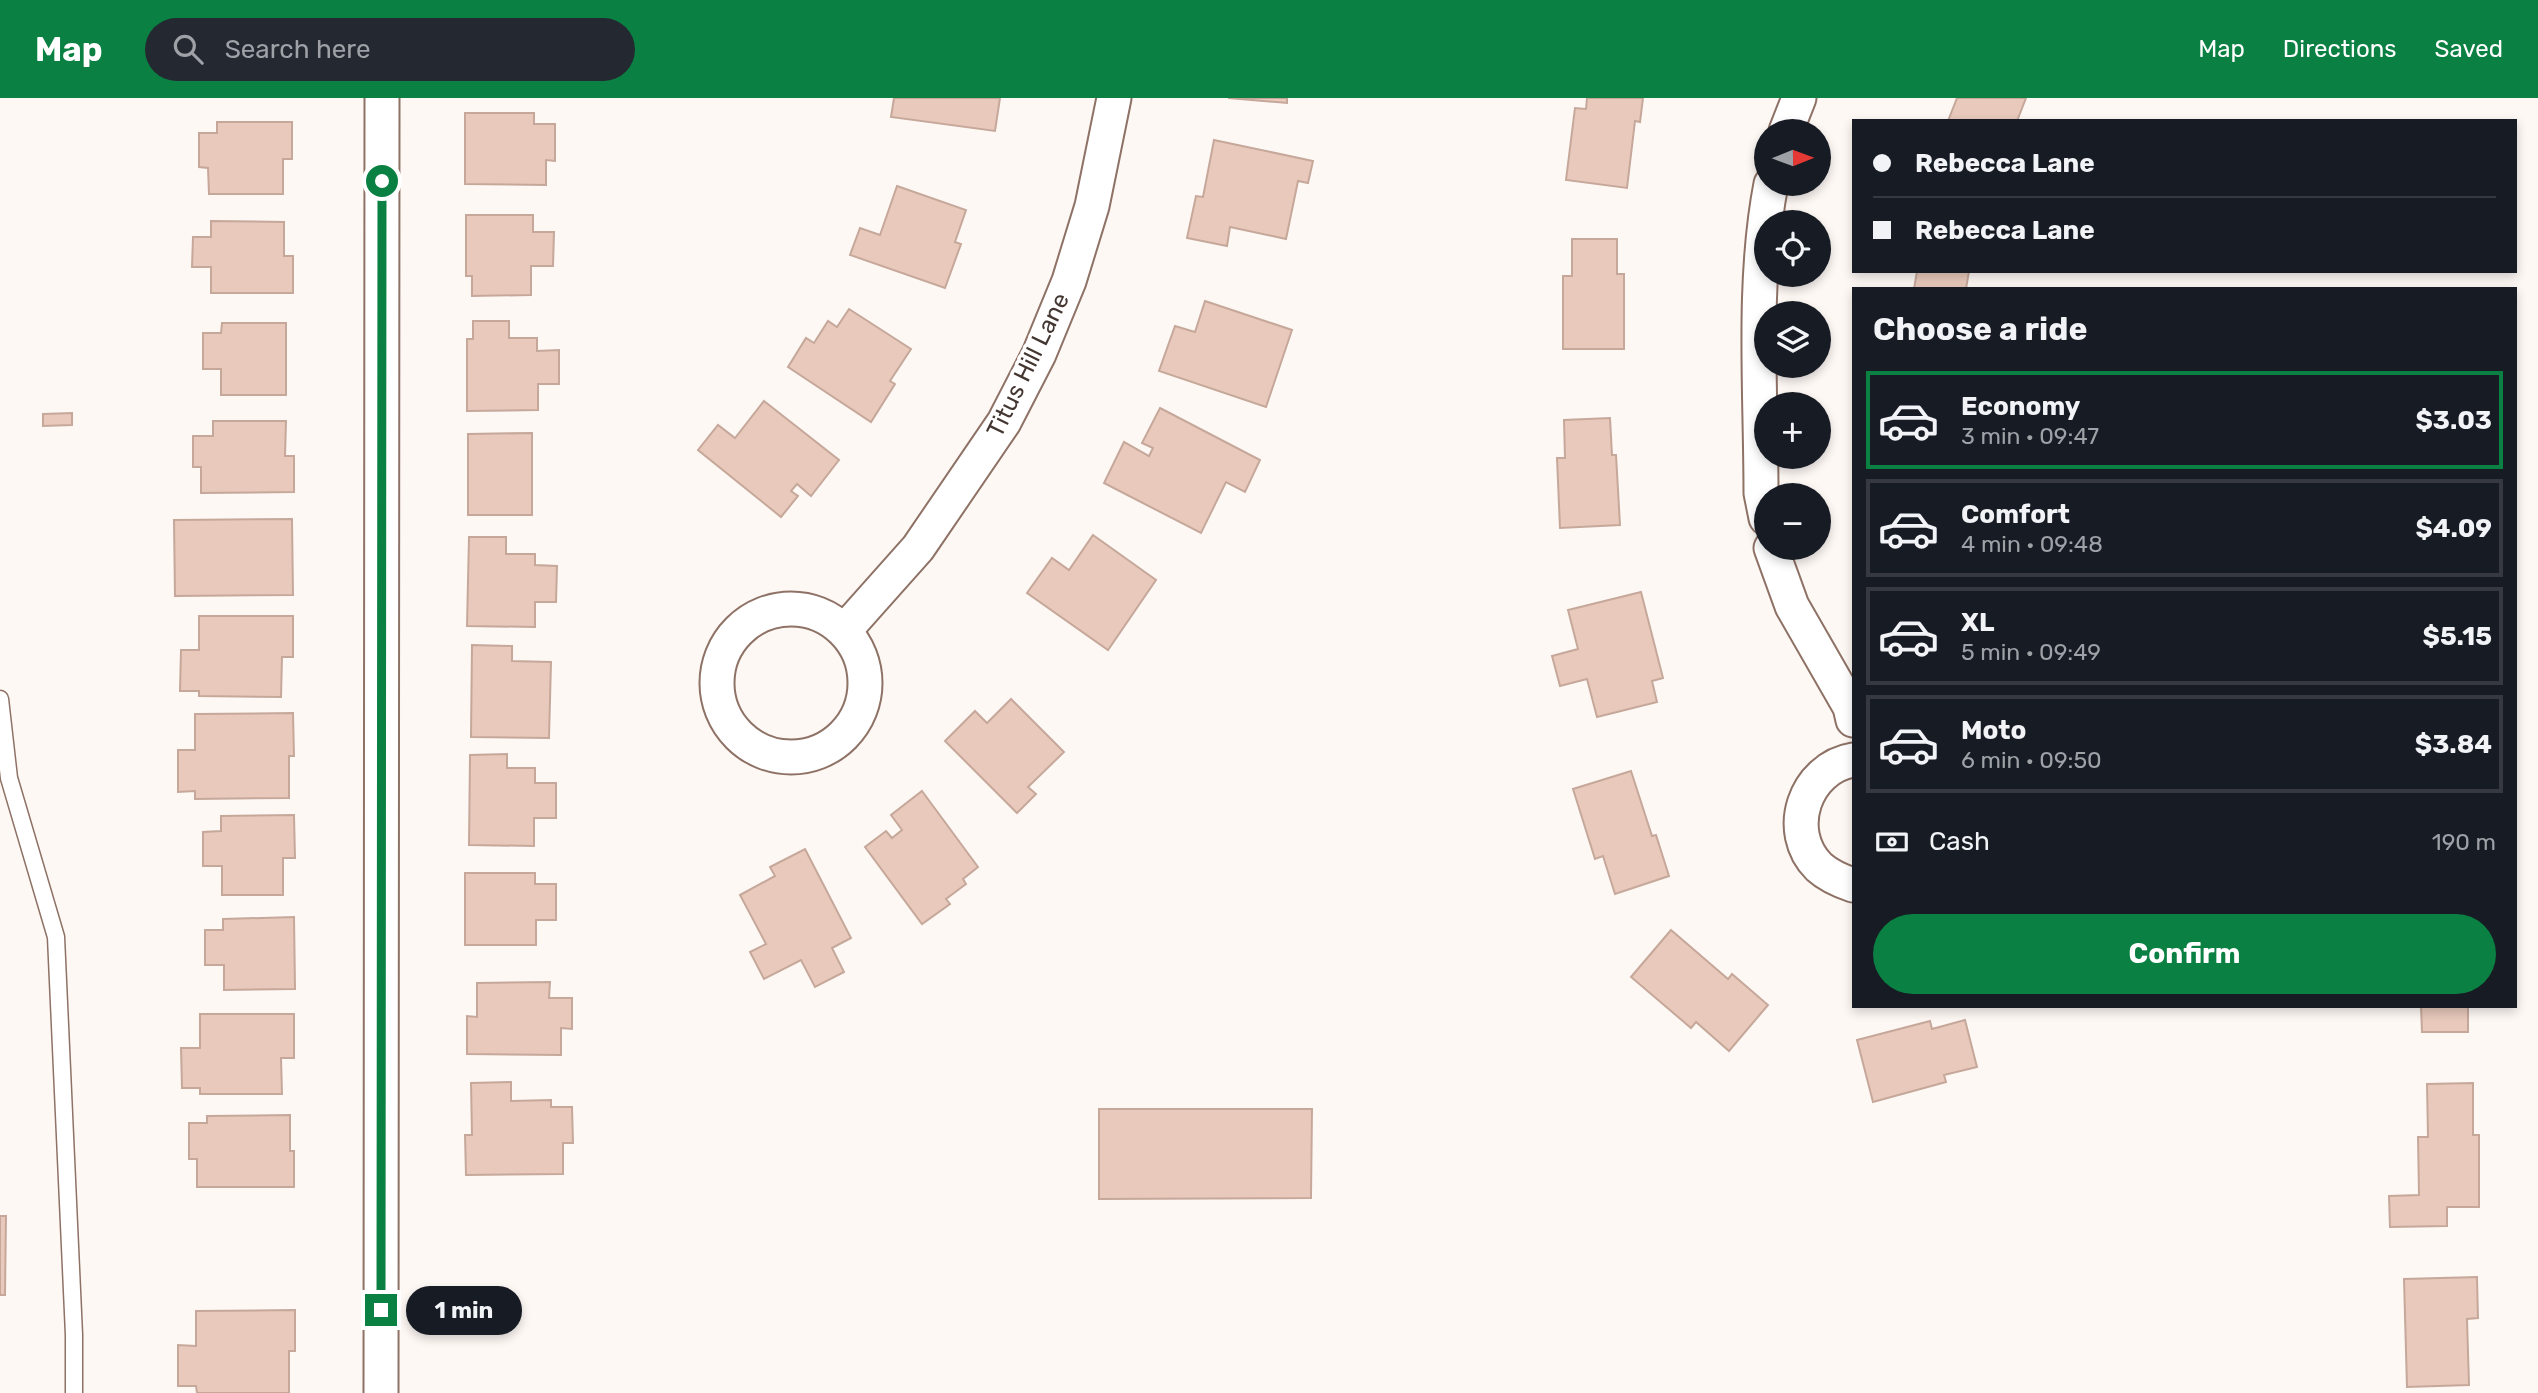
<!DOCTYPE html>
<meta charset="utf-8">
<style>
:root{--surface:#171b24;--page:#242831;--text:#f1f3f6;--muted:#9ea1a6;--line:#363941;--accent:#0b8043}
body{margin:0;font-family:Rubik,sans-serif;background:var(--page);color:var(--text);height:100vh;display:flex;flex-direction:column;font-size:26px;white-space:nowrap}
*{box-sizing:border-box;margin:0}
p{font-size:23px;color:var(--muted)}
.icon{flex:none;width:38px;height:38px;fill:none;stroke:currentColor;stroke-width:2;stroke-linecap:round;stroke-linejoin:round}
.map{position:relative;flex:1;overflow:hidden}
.drawer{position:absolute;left:1852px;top:189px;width:665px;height:721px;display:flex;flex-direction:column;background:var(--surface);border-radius:0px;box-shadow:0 4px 10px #0003}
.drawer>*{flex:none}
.guide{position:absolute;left:1852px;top:21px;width:665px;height:154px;border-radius:0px;box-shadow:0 4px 10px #0003;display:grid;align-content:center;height:154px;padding:0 21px;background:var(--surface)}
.needle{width:46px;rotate:89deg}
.controls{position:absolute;left:1754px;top:21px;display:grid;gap:14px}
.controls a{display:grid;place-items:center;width:77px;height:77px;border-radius:50%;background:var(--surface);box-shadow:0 4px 10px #0003;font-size:35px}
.end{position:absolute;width:32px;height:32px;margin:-16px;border:9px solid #0b8043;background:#fff;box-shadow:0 0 0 4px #fff}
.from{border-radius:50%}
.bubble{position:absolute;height:49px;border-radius:24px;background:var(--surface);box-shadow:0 4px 10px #0003;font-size:23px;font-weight:700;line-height:49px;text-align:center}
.guide b{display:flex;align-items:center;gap:24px;height:66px;font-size:26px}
.guide b+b{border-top:2px solid var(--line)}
.guide i{width:18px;height:18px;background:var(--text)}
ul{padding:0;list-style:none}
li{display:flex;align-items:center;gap:21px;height:98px;margin:0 14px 10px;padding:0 7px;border:4px solid var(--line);border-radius:0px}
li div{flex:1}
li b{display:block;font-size:26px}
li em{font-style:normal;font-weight:700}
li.current{border-color:var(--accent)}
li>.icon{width:63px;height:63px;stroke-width:1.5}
h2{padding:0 21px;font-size:32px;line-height:84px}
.pay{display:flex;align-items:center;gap:18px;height:77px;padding:0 21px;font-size:26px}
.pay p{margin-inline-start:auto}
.button{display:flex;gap:14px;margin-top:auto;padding:14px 21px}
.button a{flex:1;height:80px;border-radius:42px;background:var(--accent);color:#fff;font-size:28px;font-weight:700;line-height:80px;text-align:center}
header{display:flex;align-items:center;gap:42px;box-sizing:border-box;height:98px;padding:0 35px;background:var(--accent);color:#fff}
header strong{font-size:33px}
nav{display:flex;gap:38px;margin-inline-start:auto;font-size:24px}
.search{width:490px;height:63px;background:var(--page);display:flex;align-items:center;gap:18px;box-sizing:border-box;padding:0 24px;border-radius:38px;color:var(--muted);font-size:26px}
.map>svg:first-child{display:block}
.building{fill:#e8c9bb;stroke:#c6a89b;stroke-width:2}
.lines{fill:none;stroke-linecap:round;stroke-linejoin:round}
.service-casing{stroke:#8e7266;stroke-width:19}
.minor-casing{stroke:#8e7266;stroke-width:37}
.service{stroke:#fff;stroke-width:16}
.minor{stroke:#fff;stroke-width:33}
.route{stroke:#0b8043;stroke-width:9}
.labels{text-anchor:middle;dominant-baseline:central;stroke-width:7;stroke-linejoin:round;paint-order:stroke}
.street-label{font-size:24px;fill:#443732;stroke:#fff}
</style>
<header>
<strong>Map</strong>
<div class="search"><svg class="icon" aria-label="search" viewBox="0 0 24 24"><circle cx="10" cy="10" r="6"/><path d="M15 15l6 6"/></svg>Search here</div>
<nav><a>Map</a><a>Directions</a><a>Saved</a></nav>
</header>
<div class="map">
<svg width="2538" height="1295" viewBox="0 0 2538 1295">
<rect width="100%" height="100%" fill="#fef8f5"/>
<g class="building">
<path d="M 894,0 L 1000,0 L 995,33 L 891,19 Z"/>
<path d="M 1228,0 L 1287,0 L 1287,5 Z"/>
<path d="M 1587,0 L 1643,0 L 1640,24 L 1635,23 L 1627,90 L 1566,82 L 1575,10 L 1586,11 Z"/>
<path d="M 1957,0 L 2026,0 L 2017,23 L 1948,23 Z"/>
<path d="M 465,15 L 534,15 L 534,26 L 555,26 L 555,63 L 546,62 L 546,87 L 465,86 Z"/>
<path d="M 217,24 L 292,24 L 292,61 L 283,61 L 283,96 L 209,96 L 208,70 L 199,69 L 199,35 L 217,35 Z"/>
<path d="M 1214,42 L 1313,63 L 1308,85 L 1298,83 L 1286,141 L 1230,129 L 1227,148 L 1187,140 L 1196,98 L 1203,99 Z"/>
<path d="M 897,88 L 966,112 L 955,144 L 961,146 L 945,190 L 850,157 L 860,130 L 880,137 Z"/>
<path d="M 466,117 L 533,117 L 533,134 L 554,134 L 553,168 L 531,168 L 531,197 L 472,198 L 472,178 L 466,178 Z"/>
<path d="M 211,123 L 284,124 L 284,158 L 293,158 L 293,195 L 211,195 L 211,169 L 192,169 L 193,139 L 211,139 Z"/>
<path d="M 1572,141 L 1617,141 L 1617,176 L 1624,176 L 1624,251 L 1563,251 L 1563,178 L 1572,178 Z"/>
<path d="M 1917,173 L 1969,173 L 1966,191 L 1914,191 Z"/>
<path d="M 1205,203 L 1292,232 L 1266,309 L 1159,273 L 1175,228 L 1195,234 Z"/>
<path d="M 849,211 L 911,251 L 890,283 L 895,286 L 871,324 L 788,269 L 806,240 L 814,245 L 828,223 L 837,229 Z"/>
<path d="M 473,223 L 509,223 L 509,240 L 537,240 L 537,253 L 559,252 L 559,286 L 538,286 L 538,312 L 467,313 L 467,241 L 473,241 Z"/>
<path d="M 222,225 L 286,225 L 286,297 L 221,297 L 221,271 L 203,271 L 203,235 L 221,235 Z"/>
<path d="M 764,303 L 839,362 L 811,398 L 797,386 L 791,393 L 798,398 L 781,419 L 698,352 L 718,327 L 735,340 Z"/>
<path d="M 1160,310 L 1260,362 L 1245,394 L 1226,384 L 1201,435 L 1104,385 L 1124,344 L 1149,358 L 1153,350 L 1142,345 Z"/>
<path d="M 72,315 L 72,327 L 43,328 L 43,316 Z"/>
<path d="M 1610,320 L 1612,357 L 1616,357 L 1620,427 L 1560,430 L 1557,360 L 1565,360 L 1564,322 Z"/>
<path d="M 213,323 L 286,323 L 285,358 L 294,358 L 294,394 L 201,395 L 201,369 L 193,369 L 193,338 L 213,338 Z"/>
<path d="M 532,335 L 532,417 L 468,417 L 468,336 Z"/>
<path d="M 292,421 L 293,497 L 175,498 L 174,422 Z"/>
<path d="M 1093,437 L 1156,482 L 1108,552 L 1027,495 L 1052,460 L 1069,472 Z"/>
<path d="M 469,439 L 506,439 L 506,456 L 535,456 L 535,467 L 557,468 L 556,504 L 535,504 L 535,529 L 467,528 Z"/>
<path d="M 1641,494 L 1663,580 L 1652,583 L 1657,604 L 1597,619 L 1587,581 L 1560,588 L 1552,558 L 1578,551 L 1568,512 Z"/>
<path d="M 199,518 L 293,518 L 293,559 L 282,559 L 281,599 L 199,598 L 199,593 L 180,593 L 181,552 L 199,552 Z"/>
<path d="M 472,547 L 512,548 L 512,563 L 551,564 L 549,640 L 471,639 Z"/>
<path d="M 1011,601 L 1064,654 L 1028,689 L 1036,696 L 1017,715 L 945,643 L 975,613 L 987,625 Z"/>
<path d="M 293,615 L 294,658 L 289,658 L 289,700 L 195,701 L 195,693 L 178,694 L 178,652 L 195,652 L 195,616 Z"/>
<path d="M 507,656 L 507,670 L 535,670 L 535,685 L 556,685 L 556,720 L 534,720 L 534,748 L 469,747 L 470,657 Z"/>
<path d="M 1631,673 L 1652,738 L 1656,737 L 1669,778 L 1615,796 L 1603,758 L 1595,761 L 1573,691 Z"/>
<path d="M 922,693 L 978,769 L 963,781 L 966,786 L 946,801 L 950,806 L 922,826 L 865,749 L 886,733 L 892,740 L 902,732 L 891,717 Z"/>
<path d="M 294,717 L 295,760 L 283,760 L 283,797 L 222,797 L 222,768 L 203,768 L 203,734 L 221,733 L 221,718 Z"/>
<path d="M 805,751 L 851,840 L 832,850 L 844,874 L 815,889 L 801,862 L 764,881 L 750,854 L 766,846 L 740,797 L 775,778 L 770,769 Z"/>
<path d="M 465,775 L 535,775 L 535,786 L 556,786 L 556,822 L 536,822 L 536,847 L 465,847 Z"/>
<path d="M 294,819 L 295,891 L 224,892 L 224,867 L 205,867 L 205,832 L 223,832 L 223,821 Z"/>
<path d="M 1671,832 L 1728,881 L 1732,876 L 1768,907 L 1729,953 L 1696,924 L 1691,930 L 1631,879 Z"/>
<path d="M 550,884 L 549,900 L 572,900 L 572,931 L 561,930 L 561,957 L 467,956 L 467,918 L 477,919 L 477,885 Z"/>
<path d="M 2421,908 L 2468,908 L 2468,934 L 2422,934 Z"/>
<path d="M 200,916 L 294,916 L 294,960 L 281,960 L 282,996 L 200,996 L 200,990 L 182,990 L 181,950 L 200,950 Z"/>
<path d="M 1965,922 L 1977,969 L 1944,977 L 1946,984 L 1873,1004 L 1857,942 L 1930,923 L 1932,931 Z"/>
<path d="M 511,984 L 511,1003 L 551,1002 L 551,1009 L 572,1009 L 573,1045 L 563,1045 L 563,1076 L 466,1077 L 465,1037 L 472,1037 L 471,985 Z"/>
<path d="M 2473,985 L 2473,1037 L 2479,1037 L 2479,1109 L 2447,1109 L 2447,1128 L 2390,1129 L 2389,1098 L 2419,1097 L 2418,1039 L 2428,1039 L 2427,986 Z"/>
<path d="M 1099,1011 L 1312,1011 L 1311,1100 L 1099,1101 Z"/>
<path d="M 290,1017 L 290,1053 L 294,1053 L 294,1089 L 197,1089 L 197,1061 L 189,1061 L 189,1025 L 207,1025 L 207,1018 Z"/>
<path d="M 0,1118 L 6,1118 L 5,1197 L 0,1197 Z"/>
<path d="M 2477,1179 L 2478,1220 L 2467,1221 L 2469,1287 L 2407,1289 L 2404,1181 Z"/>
<path d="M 295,1212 L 295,1253 L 289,1253 L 289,1295 L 197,1295 L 196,1288 L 178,1288 L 178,1247 L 196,1248 L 196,1213 Z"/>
</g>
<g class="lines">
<defs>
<path id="service" d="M 0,601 L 9,680 L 56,839 L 74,1237 L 74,1295"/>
<g id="minor">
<path d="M 1786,33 L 1799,0"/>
<path d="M 1766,420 L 1761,395 C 1761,294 1752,184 1771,86"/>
<path d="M 1771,450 L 1792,508 L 1850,609 L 1853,622"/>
<circle cx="791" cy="585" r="74"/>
<path d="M 845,532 L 918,450 L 1004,324 L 1039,256 L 1069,183 L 1092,108 L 1114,0"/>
<path d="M 1853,662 C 1805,670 1783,733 1819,769 C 1829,778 1841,783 1853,787"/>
<path d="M 381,1295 L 382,0"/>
</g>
</defs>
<use href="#service" class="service-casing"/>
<use href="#minor" class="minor-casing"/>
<use href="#service" class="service"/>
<use href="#minor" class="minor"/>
</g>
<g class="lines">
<path class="route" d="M 381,1212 L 382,83"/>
</g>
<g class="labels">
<g class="street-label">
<text transform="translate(1028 267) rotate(-64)">Titus Hill Lane</text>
</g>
</g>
</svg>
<div class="controls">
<a><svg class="needle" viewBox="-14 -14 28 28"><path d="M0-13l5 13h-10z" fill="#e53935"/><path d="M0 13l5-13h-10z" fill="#9ea1a6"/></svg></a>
<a><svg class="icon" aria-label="locate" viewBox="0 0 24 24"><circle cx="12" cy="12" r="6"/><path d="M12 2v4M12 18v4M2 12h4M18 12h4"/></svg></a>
<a><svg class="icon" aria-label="layers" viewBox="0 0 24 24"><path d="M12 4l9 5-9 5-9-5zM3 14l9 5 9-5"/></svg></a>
<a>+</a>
<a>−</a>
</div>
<i class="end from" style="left:382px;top:83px"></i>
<i class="end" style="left:381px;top:1212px"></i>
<div class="bubble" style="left:406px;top:1188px;width:116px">1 min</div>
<div class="guide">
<b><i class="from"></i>Rebecca Lane</b>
<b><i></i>Rebecca Lane</b>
</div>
<section class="drawer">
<h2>Choose a ride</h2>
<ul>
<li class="current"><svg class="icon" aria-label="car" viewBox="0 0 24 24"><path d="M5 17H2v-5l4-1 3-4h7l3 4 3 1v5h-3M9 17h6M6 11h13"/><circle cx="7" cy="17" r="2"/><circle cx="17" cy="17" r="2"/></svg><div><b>Economy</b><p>3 min · 09:47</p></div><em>$3.03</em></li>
<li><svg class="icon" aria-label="car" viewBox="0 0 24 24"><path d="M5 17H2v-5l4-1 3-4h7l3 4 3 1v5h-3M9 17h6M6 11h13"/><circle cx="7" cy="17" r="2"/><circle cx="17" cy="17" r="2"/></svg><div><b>Comfort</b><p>4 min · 09:48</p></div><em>$4.09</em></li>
<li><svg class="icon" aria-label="car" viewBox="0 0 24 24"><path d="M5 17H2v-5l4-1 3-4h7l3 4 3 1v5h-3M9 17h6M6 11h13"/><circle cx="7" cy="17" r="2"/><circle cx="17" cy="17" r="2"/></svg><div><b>XL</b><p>5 min · 09:49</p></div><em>$5.15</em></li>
<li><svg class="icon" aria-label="car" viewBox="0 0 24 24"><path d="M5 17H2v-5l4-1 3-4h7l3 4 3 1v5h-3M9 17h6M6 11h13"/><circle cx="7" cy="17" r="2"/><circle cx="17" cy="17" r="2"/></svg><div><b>Moto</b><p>6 min · 09:50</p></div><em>$3.84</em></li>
</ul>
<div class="pay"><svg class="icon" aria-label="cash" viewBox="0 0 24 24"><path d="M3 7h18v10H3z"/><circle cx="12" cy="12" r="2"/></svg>Cash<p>190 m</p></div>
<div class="button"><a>Confirm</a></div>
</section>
</div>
